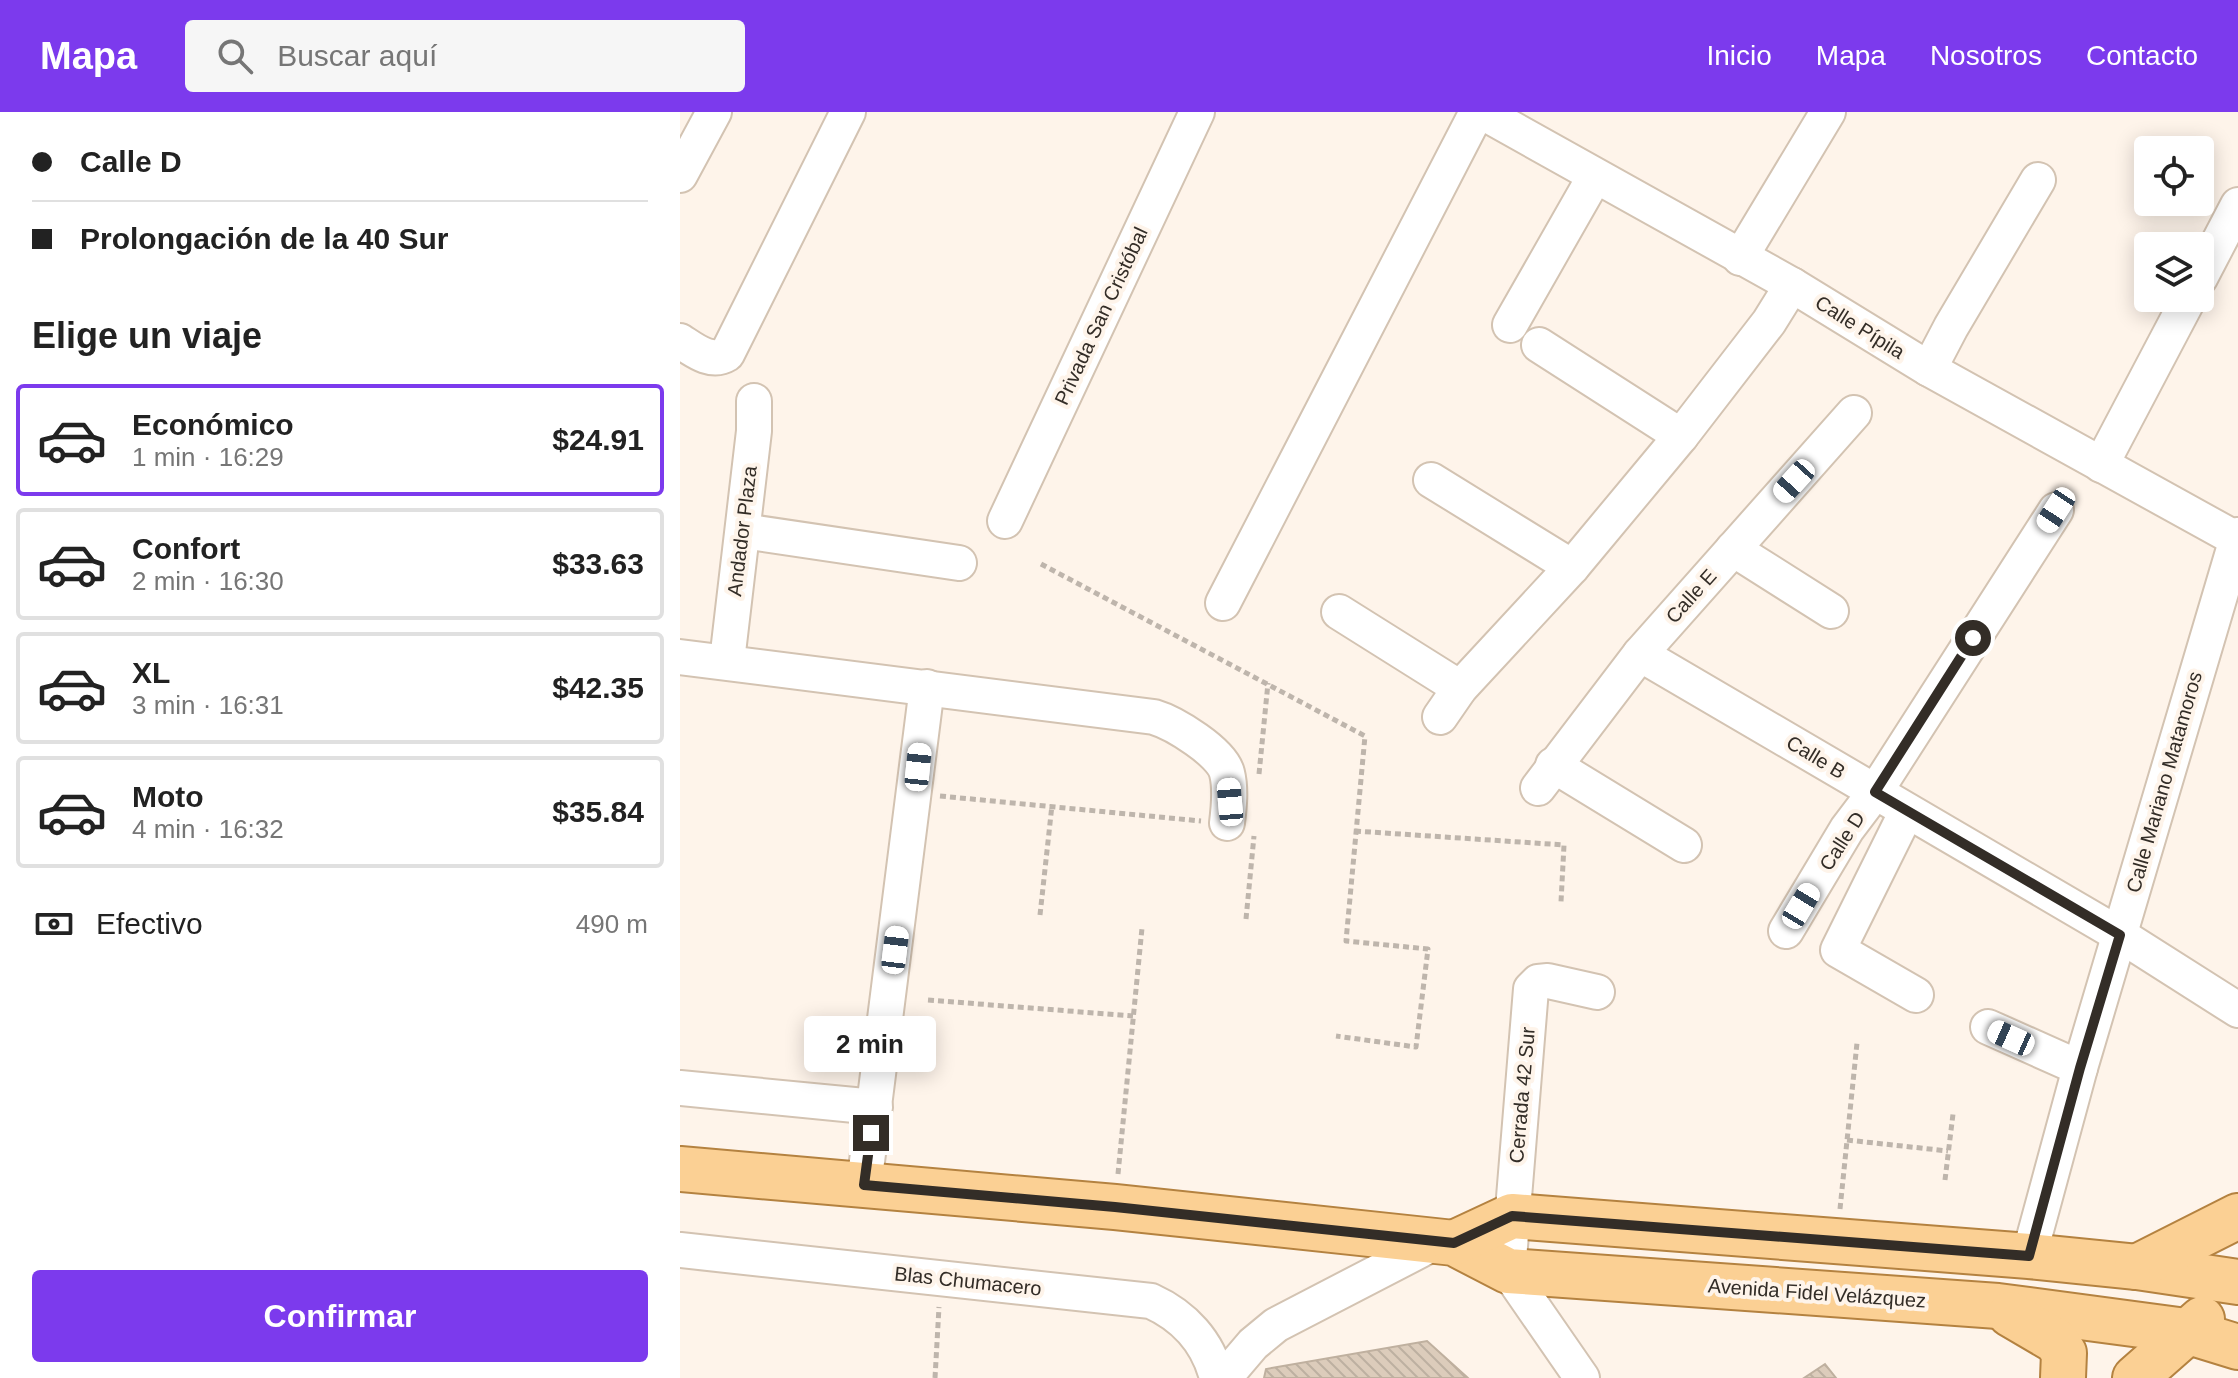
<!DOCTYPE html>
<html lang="es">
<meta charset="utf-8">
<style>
:root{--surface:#fff;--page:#f6f6f6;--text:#222;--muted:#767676;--line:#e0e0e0;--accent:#7c3aed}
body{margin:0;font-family:Arial,sans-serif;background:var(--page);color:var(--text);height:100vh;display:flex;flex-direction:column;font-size:30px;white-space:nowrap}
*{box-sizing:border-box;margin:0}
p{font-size:26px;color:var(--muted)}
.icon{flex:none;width:44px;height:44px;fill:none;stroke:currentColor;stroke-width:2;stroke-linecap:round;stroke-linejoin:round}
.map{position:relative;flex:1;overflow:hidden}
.details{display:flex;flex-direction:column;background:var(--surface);width:680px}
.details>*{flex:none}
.banner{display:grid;align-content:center;height:176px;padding:0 32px;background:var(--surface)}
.controls{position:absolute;left:1454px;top:24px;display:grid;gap:16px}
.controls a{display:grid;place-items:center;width:80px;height:80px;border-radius:8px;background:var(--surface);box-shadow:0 4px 20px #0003;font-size:40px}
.end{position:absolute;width:36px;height:36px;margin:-18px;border:10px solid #332d27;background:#fff;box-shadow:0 0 0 4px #fff}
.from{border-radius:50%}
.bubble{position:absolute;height:56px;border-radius:8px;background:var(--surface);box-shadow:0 4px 20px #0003;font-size:26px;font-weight:700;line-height:56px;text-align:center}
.car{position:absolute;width:24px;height:48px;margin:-24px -12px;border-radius:10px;box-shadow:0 0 6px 2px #0007;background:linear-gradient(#fff 24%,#345 0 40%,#fff 0 76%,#345 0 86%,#fff 0)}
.banner b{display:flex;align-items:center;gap:28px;height:76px;font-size:30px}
.banner b+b{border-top:2px solid var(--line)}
.banner i{width:20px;height:20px;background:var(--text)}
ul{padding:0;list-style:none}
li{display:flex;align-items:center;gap:24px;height:112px;margin:0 16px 12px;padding:0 16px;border:4px solid var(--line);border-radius:8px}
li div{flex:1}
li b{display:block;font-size:30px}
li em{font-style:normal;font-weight:700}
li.on{border-color:var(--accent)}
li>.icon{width:72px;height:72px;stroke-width:1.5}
h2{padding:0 32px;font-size:36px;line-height:96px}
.pay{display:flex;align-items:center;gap:20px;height:88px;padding:0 32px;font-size:30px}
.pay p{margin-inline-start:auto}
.cta{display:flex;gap:16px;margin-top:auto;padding:16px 32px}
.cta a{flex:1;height:92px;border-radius:8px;background:var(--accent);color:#fff;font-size:32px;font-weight:700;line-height:92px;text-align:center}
header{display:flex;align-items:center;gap:48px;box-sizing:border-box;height:112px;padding:0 40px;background:var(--accent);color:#fff}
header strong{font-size:38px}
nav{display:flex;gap:44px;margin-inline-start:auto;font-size:28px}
.search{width:560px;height:72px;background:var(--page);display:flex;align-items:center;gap:20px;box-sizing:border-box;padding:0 28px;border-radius:8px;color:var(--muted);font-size:30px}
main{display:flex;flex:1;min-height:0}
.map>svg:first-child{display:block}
.building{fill:url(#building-back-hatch);stroke:#bfb09f;stroke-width:2}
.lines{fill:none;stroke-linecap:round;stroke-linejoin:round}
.minor-casing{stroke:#d3c3b2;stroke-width:38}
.major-casing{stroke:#b48240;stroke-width:48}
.path{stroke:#beb5ac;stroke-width:5;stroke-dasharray:6 4;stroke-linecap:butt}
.minor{stroke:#fff;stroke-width:34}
.major{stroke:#fbd094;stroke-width:44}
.route{stroke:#332d27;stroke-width:10}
.labels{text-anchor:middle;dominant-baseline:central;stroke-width:8;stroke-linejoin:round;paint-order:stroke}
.street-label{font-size:20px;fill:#332d27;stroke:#fef4ea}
</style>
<header>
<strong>Mapa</strong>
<div class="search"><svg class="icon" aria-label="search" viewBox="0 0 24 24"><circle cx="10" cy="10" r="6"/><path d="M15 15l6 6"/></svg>Buscar aquí</div>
<nav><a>Inicio</a><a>Mapa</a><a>Nosotros</a><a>Contacto</a></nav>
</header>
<main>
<section class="details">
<div class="banner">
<b><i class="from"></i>Calle D</b>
<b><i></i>Prolongación de la 40 Sur</b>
</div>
<h2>Elige un viaje</h2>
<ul>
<li class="on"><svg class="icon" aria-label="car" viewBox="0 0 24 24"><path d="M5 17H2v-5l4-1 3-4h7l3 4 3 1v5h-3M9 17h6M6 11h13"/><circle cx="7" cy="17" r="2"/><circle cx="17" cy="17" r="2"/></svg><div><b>Económico</b><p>1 min · 16:29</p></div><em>$24.91</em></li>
<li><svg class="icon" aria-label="car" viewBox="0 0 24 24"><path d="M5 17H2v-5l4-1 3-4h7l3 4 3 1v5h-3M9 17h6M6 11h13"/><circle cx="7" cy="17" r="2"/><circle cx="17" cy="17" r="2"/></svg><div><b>Confort</b><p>2 min · 16:30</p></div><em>$33.63</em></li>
<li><svg class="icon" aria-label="car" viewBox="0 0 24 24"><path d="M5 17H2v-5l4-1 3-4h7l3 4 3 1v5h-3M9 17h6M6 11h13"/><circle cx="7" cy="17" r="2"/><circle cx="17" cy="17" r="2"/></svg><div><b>XL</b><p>3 min · 16:31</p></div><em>$42.35</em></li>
<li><svg class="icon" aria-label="car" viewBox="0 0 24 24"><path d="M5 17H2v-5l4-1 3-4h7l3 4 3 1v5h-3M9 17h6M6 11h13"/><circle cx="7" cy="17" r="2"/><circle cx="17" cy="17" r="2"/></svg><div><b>Moto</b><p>4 min · 16:32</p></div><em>$35.84</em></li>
</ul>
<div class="pay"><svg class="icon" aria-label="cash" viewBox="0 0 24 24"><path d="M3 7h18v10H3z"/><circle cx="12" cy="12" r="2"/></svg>Efectivo<p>490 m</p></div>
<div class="cta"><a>Confirmar</a></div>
</section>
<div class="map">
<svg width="1558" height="1266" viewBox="0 0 1558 1266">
<defs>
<pattern id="building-back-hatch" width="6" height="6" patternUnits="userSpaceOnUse" patternTransform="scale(2)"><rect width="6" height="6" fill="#dcccbb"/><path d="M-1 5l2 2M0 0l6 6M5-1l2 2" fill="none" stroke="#bdb0a1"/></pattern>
</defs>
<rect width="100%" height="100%" fill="#fef4ea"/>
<g class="building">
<path d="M 747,1229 L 788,1266 L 584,1266 L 586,1257 Z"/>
<path d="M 1145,1252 L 1156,1266 L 1124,1266 Z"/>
</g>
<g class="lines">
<defs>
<g id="minor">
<path d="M 802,0 L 1112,173 L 1249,257 L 1558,428"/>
<path d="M 0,63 L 34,0"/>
<path d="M 1060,146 L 1148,0"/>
<path d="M 1520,166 L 1558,93"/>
<path d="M 830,213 L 915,64"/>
<path d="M 0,229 C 14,238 31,252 47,242 L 168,0"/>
<path d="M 859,233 L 1001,324"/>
<path d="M 1249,257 L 1271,215 L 1358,68"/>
<path d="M 1421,353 L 1509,186"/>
<path d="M 751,368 L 892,455"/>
<path d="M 325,409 L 517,0"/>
<path d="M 63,419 L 279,451"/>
<path d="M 1053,437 L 1151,499"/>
<path d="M 543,491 L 797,0"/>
<path d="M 659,500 L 780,576"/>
<path d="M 960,542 L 1440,823 L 1558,898"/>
<path d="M 0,545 L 474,605 C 494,611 542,640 547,661 C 551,677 549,695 547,711"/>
<path d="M 47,549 L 74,319 L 74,289"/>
<path d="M 760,605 L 780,576 L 892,455 L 1001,324 L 1089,210 L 1112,173"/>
<path d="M 873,653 L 1004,733"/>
<path d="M 858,676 L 960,542 L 1174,301"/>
<path d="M 1227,699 L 1158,838 L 1236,883"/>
<path d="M 1106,819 L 1167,717 L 1195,680 L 1376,398"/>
<path d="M 1308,915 L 1400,956"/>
<path d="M 0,976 L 195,995"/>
<path d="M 184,1073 L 247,575"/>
<path d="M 0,1138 L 471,1189 C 504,1204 528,1230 537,1266"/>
<path d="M 1349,1144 L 1400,956 L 1558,423"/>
<path d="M 544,1266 L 573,1232 L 596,1213 L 756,1130"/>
<path d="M 902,1266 L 828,1159 L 851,877 L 858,870 L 868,869 L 917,880"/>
</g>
<g id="major">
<path d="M 0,1057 L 435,1095 L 774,1131 L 828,1159 L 1318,1194 L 1506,1219 L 1558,1235"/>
<path d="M 774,1131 L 832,1104 L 1349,1144 L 1457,1155 L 1558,1170"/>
<path d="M 1457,1155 L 1558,1104"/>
<path d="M 1330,1202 L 1376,1229 L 1384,1241 L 1383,1266"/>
<path d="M 1455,1266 L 1522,1207"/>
</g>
</defs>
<use href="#minor" class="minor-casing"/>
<use href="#major" class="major-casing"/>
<g class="path">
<path d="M 361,452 L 685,624 L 666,829 L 748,837 L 736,935 L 656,924"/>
<path d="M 579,662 L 588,571"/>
<path d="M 260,684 L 521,709"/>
<path d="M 675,719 L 884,733 L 881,790"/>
<path d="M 360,803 L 372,693"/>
<path d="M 566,807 L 574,724"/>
<path d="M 248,888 L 453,904"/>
<path d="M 1167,1028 L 1268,1039"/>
<path d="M 438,1062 L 462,816"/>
<path d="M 1265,1068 L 1273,1002"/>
<path d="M 1160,1097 L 1177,931"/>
<path d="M 255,1266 L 259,1195"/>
</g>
<use href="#minor" class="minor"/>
<use href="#major" class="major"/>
</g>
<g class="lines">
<path class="route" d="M 191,1021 L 184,1073 L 435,1095 L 774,1131 L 832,1104 L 1349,1144 L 1400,956 L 1440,823 L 1195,680 L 1293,526"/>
</g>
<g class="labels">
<g class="street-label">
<text transform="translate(421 204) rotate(-65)">Privada San Cristóbal</text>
<text transform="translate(1180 215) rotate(32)">Calle Pípila</text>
<text transform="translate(62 419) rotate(-83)">Andador Plaza</text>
<text transform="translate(1011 484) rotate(-48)">Calle E</text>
<text transform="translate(1136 645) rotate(31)">Calle B</text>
<text transform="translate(1484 670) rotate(-74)">Calle Mariano Matamoros</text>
<text transform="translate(1162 729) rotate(-57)">Calle D</text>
<text transform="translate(842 983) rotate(-85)">Cerrada 42 Sur</text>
<text transform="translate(288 1169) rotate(6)">Blas Chumacero</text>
<text transform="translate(1137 1181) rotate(4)">Avenida Fidel Velázquez</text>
</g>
</g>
</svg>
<div class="controls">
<a><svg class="icon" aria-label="locate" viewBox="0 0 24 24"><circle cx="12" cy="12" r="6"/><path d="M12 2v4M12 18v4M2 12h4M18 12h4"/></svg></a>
<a><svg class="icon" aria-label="layers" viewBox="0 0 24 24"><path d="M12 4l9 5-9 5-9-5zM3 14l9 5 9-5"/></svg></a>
</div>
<i class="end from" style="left:1293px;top:526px"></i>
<i class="end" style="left:191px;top:1021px"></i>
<div class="bubble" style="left:124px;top:904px;width:132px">2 min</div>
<i class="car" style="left:1114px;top:369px;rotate:222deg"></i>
<i class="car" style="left:1376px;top:398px;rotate:213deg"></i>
<i class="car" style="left:238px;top:655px;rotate:6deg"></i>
<i class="car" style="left:550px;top:690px;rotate:355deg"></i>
<i class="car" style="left:1121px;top:794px;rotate:31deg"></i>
<i class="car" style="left:215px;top:838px;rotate:7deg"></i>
<i class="car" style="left:1331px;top:926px;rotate:294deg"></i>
</div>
</main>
